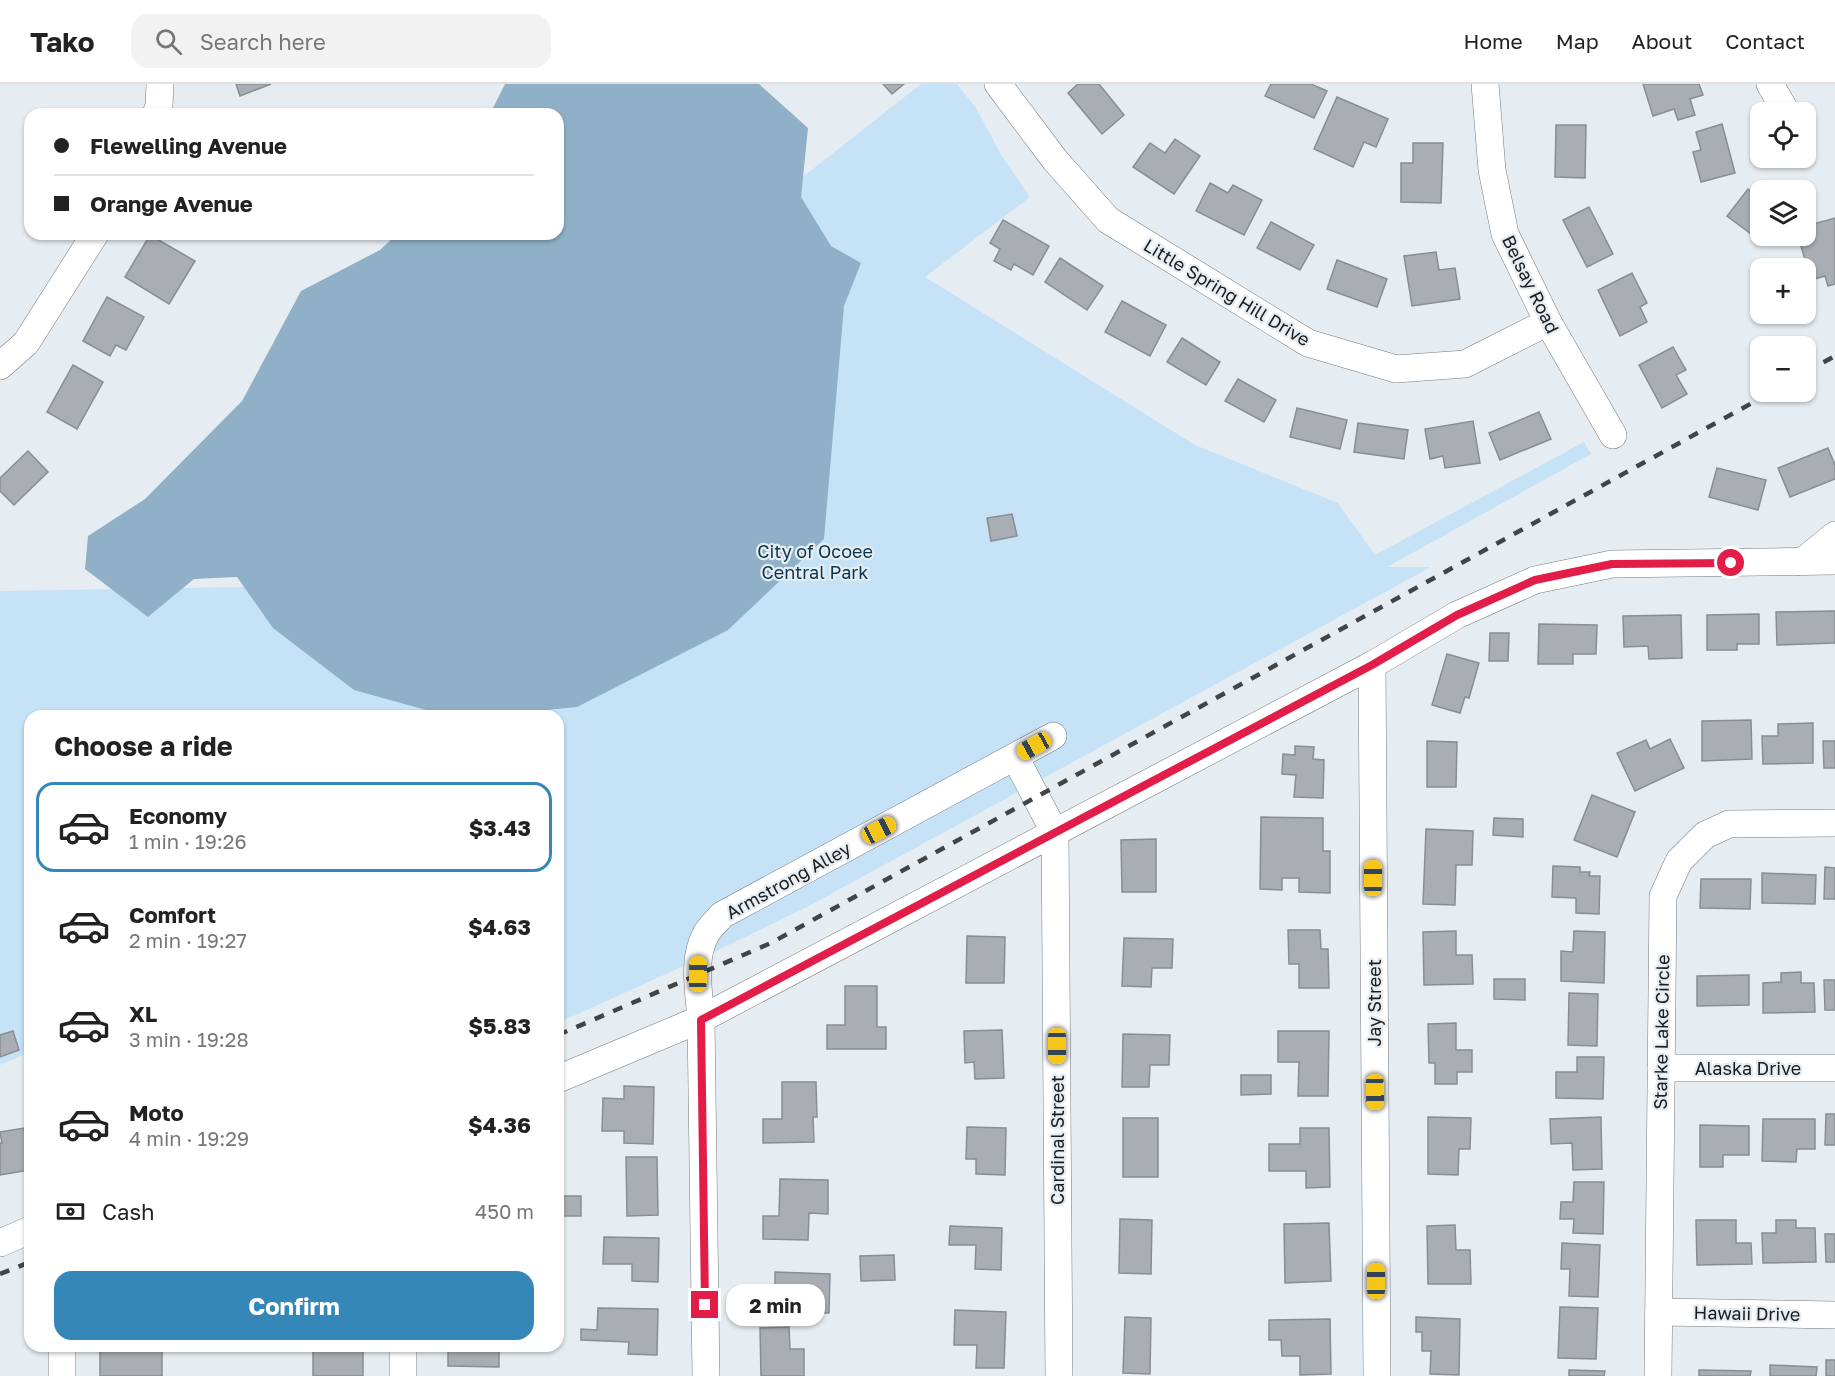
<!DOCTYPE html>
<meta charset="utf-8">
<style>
:root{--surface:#fff;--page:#f2f2f2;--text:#222;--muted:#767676;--line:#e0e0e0;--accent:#3587b8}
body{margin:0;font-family:"Golos Text",sans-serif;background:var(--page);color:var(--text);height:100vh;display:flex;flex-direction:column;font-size:22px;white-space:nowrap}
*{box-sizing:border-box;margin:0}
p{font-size:20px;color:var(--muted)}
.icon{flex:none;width:33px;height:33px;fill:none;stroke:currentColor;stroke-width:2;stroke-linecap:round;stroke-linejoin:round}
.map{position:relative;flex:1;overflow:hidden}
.side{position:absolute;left:24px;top:626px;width:540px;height:642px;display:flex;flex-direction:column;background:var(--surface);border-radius:18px;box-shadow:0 2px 4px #0004}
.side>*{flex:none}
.hud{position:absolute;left:24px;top:24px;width:540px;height:132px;border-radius:18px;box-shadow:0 2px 4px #0004;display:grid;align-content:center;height:132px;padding:0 30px;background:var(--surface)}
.fabs{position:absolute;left:1750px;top:18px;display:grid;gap:12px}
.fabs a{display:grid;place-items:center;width:66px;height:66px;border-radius:12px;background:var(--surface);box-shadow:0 2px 4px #0004;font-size:30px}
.end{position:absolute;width:27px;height:27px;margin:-14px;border:8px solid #e11d48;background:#fff;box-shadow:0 0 0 3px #fff}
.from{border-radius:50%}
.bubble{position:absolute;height:42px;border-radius:18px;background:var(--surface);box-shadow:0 2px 4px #0004;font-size:20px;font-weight:700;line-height:42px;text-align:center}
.car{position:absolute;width:18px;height:36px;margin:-18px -9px;border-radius:8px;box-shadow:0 0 4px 2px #0007;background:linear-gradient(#f5c518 24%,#345 0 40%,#f5c518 0 76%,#345 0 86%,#f5c518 0)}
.hud b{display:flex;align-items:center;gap:21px;height:57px;font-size:22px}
.hud b+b{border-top:2px solid var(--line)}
.hud i{width:15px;height:15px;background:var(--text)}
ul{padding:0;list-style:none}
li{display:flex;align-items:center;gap:18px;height:90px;margin:0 12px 9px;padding:0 18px;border:3px solid transparent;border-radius:18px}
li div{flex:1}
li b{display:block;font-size:22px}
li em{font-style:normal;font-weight:700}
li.active{border-color:var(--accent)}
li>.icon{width:54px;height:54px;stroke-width:1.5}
h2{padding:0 30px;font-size:27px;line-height:72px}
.pay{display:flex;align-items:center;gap:15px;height:66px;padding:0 30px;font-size:22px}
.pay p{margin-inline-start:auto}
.cta{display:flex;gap:12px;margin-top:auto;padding:12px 30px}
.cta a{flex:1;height:69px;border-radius:18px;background:var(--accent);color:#fff;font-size:24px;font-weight:700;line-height:69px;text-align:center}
header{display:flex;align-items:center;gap:36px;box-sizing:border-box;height:84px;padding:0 30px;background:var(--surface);border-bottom:2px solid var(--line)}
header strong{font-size:28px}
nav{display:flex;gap:33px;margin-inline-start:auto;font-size:21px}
.search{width:420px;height:54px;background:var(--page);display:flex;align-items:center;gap:15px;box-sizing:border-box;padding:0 21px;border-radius:18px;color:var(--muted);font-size:22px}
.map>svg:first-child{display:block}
.green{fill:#c6e2f6}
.water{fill:#8fb0c6}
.building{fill:#a8aeb3;stroke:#888e93;stroke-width:1.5}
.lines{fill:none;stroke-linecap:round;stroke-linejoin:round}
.minor-casing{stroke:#757b80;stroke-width:28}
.minor{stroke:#fff;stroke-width:27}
.rail{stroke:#424547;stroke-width:4.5;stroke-dasharray:10 10;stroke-linecap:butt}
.route{stroke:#e11d48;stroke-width:8}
.labels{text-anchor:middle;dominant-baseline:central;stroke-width:4.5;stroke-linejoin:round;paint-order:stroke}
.street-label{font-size:18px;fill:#1b1d1f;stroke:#e6edf2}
.park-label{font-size:18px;fill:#0a354e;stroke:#e6edf2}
</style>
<header>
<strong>Tako</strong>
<div class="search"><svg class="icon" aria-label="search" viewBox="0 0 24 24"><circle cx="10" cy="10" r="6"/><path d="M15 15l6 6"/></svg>Search here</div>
<nav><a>Home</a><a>Map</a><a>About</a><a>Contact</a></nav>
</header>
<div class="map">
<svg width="1835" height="1292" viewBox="0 0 1835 1292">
<rect width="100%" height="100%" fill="#e6edf2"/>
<path class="green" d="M 921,0 L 957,0 L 976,24 L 1003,74 L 1030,113 L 925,193 L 1195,361 L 1338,419 L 1375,471 L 1584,358 L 1591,370 L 1387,483 L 1431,483 L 805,824 L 708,871 L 558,939 L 558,632 L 30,632 L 30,968 L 0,981 L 0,507 L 309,502 L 352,447 Z"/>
<path class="water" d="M 505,0 L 759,0 L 808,44 L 801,113 L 831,162 L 861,179 L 844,222 L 824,455 L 728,546 L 577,623 L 494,631 L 444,631 L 354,606 L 273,544 L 237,493 L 194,495 L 148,533 L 85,485 L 88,452 L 145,415 L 242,317 L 301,207 L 380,166 L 397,150 L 558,150 L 558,30 L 490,30 Z"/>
<g class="building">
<path d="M 236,0 L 271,0 L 240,12 Z"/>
<path d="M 883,0 L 904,0 L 892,10 Z"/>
<path d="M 1078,0 L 1099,0 L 1124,31 L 1102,50 L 1068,9 Z"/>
<path d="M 1271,0 L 1311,0 L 1327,7 L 1314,34 L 1265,12 Z"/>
<path d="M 1643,0 L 1699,0 L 1703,11 L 1690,15 L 1695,31 L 1678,36 L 1674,25 L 1653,32 Z"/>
<path d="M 1337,13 L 1388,35 L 1376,63 L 1364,58 L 1353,83 L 1314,65 Z"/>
<path d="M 1722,40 L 1735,89 L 1701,98 L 1693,68 L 1701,66 L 1696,48 Z"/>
<path d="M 1556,41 L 1586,41 L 1585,94 L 1555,93 Z"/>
<path d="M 1175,55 L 1200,72 L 1174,110 L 1133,83 L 1150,59 L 1165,69 Z"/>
<path d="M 1413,59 L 1443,59 L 1441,119 L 1401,118 L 1401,79 L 1413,79 Z"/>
<path d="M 1210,99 L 1228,109 L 1233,101 L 1262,116 L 1244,151 L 1196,127 Z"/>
<path d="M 1748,105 L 1761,117 L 1761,152 L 1774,152 L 1766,161 L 1727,132 Z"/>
<path d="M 1589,123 L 1613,170 L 1587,183 L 1563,136 Z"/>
<path d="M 1835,134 L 1835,200 L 1828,202 L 1825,192 L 1811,196 L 1798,152 L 1806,152 L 1806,142 Z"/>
<path d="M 1003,136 L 1049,162 L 1033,191 L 1014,180 L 1011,186 L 994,177 L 1000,165 L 990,159 Z"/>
<path d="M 1271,138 L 1314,161 L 1300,186 L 1257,164 Z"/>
<path d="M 150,151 L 195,177 L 169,220 L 125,193 Z"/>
<path d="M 1436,168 L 1439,186 L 1455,184 L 1460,215 L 1412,222 L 1404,172 Z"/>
<path d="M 1060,174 L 1103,202 L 1087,226 L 1045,198 Z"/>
<path d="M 1337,176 L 1387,195 L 1377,223 L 1327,205 Z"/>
<path d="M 1632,189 L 1647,219 L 1640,223 L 1647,238 L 1620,252 L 1598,206 Z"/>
<path d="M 107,213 L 144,233 L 126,266 L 116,261 L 110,272 L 83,257 Z"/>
<path d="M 1122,217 L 1166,241 L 1150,272 L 1105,248 Z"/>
<path d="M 1182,254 L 1220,278 L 1206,301 L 1167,278 Z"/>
<path d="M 1673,263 L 1686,286 L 1676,291 L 1687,310 L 1662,324 L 1639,281 Z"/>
<path d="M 73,281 L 103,298 L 77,345 L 47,328 Z"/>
<path d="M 1238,295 L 1276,316 L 1264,338 L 1225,317 Z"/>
<path d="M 1297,324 L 1347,336 L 1340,365 L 1290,353 Z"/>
<path d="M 1539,328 L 1551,355 L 1500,376 L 1489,349 Z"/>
<path d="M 1473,337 L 1480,379 L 1445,384 L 1443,372 L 1430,375 L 1425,345 Z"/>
<path d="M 1358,339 L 1408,346 L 1404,375 L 1354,368 Z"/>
<path d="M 1828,364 L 1835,381 L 1835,395 L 1790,413 L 1778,384 Z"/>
<path d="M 28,367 L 48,388 L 14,421 L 0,407 L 0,394 Z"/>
<path d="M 1717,384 L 1766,396 L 1758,426 L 1709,413 Z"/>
<path d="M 1012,430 L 1017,452 L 991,457 L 987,434 Z"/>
<path d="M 1835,527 L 1835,559 L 1777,561 L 1776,528 Z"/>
<path d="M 1759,530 L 1759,560 L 1737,560 L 1737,566 L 1707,566 L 1707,531 Z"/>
<path d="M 1681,531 L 1682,574 L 1649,575 L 1648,562 L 1624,563 L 1623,532 Z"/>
<path d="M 1539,540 L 1597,541 L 1596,570 L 1573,570 L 1573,580 L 1538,580 Z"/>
<path d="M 1490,549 L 1509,549 L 1508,577 L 1489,577 Z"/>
<path d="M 1447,570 L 1479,579 L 1469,614 L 1465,613 L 1460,629 L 1432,621 Z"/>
<path d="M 1751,636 L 1752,675 L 1702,677 L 1702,637 Z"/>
<path d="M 1813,639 L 1813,679 L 1763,680 L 1762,652 L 1778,652 L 1778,640 Z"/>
<path d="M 1670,655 L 1684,684 L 1635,707 L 1617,669 L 1646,656 L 1650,665 Z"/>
<path d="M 1427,657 L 1457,658 L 1456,703 L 1427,703 Z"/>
<path d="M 1823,657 L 1835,657 L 1835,684 L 1824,684 Z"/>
<path d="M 1295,662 L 1314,663 L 1313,675 L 1324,676 L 1323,714 L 1294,713 L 1296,691 L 1282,690 L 1283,670 L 1295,671 Z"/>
<path d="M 1592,711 L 1635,728 L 1617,773 L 1574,756 Z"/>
<path d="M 1261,733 L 1323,734 L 1323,767 L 1330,767 L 1330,809 L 1299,808 L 1299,794 L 1282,794 L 1282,806 L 1260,805 Z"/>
<path d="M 1494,734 L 1523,735 L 1523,753 L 1493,751 Z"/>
<path d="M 1426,745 L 1473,747 L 1472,781 L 1456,781 L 1455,821 L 1423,820 Z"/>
<path d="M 1156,755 L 1156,808 L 1122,808 L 1121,756 Z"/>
<path d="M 1553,782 L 1580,783 L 1580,788 L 1590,788 L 1589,792 L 1600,792 L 1599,830 L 1576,829 L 1576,814 L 1552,813 Z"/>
<path d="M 1825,783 L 1835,784 L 1835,815 L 1824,815 Z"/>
<path d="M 1762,789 L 1816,791 L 1815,820 L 1762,819 Z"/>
<path d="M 1701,795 L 1751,795 L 1750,825 L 1700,824 Z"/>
<path d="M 1288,846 L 1320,846 L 1321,865 L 1328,865 L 1329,904 L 1299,904 L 1299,880 L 1289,880 Z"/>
<path d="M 1456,847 L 1456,871 L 1472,871 L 1473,900 L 1424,901 L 1423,848 Z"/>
<path d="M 1574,847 L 1605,848 L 1604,899 L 1561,897 L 1561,867 L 1573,868 Z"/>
<path d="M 967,852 L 1005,853 L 1004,899 L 966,899 Z"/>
<path d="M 1124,854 L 1173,855 L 1172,884 L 1152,884 L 1151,903 L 1122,902 Z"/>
<path d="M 1801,888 L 1801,899 L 1814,899 L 1815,928 L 1763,929 L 1763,899 L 1781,898 L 1781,889 Z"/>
<path d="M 1749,891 L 1749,921 L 1697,922 L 1697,892 Z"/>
<path d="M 1494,895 L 1525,895 L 1525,916 L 1494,915 Z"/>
<path d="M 1824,896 L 1835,896 L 1835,926 L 1825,926 Z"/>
<path d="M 845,902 L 877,902 L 877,943 L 886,943 L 886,965 L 827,965 L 827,941 L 845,941 Z"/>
<path d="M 1569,909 L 1598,910 L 1597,962 L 1568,961 Z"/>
<path d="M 1456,939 L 1456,966 L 1472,966 L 1472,988 L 1457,988 L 1457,1000 L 1435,1000 L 1435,979 L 1429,979 L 1428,940 Z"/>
<path d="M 1002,946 L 1004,994 L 975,995 L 974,978 L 965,979 L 964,947 Z"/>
<path d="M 13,947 L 19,966 L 0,973 L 0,951 Z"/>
<path d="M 1278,947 L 1329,947 L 1328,1012 L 1298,1012 L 1299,978 L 1278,978 Z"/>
<path d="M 1123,950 L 1170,951 L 1169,981 L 1150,981 L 1149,1003 L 1122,1003 Z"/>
<path d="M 1577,973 L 1604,973 L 1603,1015 L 1556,1014 L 1556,988 L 1577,988 Z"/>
<path d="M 1241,991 L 1271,991 L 1271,1010 L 1241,1011 Z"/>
<path d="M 782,998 L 816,998 L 817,1033 L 813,1033 L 814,1058 L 763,1059 L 763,1035 L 782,1035 Z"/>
<path d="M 624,1002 L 654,1003 L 653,1060 L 624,1059 L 624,1047 L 602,1047 L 603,1014 L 624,1015 Z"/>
<path d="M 1826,1030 L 1835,1030 L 1835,1061 L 1825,1061 Z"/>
<path d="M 1428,1033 L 1471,1034 L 1470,1065 L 1459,1065 L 1458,1091 L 1428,1090 Z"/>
<path d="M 1601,1033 L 1602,1085 L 1573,1086 L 1572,1059 L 1551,1060 L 1550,1035 Z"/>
<rect x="1123" y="1034" width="35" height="59"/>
<path d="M 1763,1035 L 1815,1035 L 1815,1065 L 1797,1065 L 1796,1078 L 1762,1077 Z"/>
<path d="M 1700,1041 L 1749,1042 L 1749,1071 L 1723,1071 L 1723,1083 L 1700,1083 Z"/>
<path d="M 967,1043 L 1006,1044 L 1005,1091 L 976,1090 L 976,1075 L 966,1075 Z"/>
<path d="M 24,1044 L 30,1086 L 0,1091 L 0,1059 L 2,1059 L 0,1048 Z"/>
<path d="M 1300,1044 L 1329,1044 L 1330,1103 L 1306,1104 L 1306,1087 L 1269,1087 L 1269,1060 L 1300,1060 Z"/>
<path d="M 626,1073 L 657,1073 L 658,1131 L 627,1132 Z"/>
<path d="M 780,1095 L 828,1096 L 828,1130 L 809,1129 L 808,1156 L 763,1155 L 763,1132 L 779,1132 Z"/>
<path d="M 1574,1098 L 1604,1098 L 1603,1150 L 1573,1149 L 1574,1135 L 1560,1135 L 1561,1118 L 1573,1118 Z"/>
<path d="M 563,1112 L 581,1112 L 581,1132 L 562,1132 Z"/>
<path d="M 1120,1135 L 1152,1136 L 1151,1190 L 1119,1189 Z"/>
<path d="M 1696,1136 L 1736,1136 L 1736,1159 L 1751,1159 L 1752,1180 L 1697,1181 Z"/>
<path d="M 1776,1136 L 1796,1136 L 1796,1144 L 1815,1144 L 1816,1178 L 1763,1179 L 1762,1149 L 1776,1149 Z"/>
<path d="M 1329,1139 L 1331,1197 L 1285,1199 L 1284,1140 Z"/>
<path d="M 1455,1141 L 1456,1166 L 1470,1166 L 1471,1200 L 1428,1200 L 1427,1142 Z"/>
<path d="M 950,1142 L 1002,1144 L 1001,1186 L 975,1185 L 976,1161 L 949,1161 Z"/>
<path d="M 1825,1150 L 1835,1150 L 1835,1178 L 1826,1178 Z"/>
<path d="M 604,1153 L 659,1154 L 658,1198 L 632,1197 L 632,1180 L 603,1180 Z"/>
<path d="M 1562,1159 L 1600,1161 L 1598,1213 L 1569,1212 L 1570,1185 L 1561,1185 Z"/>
<path d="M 894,1171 L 895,1196 L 861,1197 L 860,1172 Z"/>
<path d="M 775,1188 L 830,1190 L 829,1229 L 755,1228 L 755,1206 L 775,1206 Z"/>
<path d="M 1560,1223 L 1598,1224 L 1596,1275 L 1558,1274 Z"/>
<path d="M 598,1224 L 658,1225 L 657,1271 L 628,1270 L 629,1258 L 581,1256 L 581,1245 L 597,1246 Z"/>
<path d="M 955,1226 L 1006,1228 L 1004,1284 L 976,1284 L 977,1261 L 954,1261 Z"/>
<path d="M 1125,1233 L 1151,1234 L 1150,1290 L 1123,1289 Z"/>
<path d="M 1416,1233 L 1460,1235 L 1459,1291 L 1430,1290 L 1431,1267 L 1422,1267 L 1422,1248 L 1416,1248 Z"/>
<path d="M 1330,1235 L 1331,1290 L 1300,1291 L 1300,1272 L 1282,1272 L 1281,1256 L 1269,1256 L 1269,1236 Z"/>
<path d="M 789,1243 L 790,1265 L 804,1265 L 804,1292 L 761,1292 L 760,1244 Z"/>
<rect x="100" y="1262" width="62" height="30"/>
<path d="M 313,1262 L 349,1262 L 349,1267 L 363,1267 L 363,1292 L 313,1292 Z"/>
<path d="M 448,1262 L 499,1262 L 499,1283 L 448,1282 Z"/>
<rect x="1826" y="1276" width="9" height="16"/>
<path d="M 1770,1281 L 1817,1283 L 1816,1292 L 1770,1292 Z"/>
<path d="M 1569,1286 L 1605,1287 L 1604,1292 L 1569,1292 Z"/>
<path d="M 1699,1286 L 1751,1287 L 1750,1292 L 1699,1292 Z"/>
</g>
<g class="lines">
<defs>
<g id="minor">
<path d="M 998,0 L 1055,76 L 1108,136 L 1308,259 L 1396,285 L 1465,280 L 1548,238"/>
<path d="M 1485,0 L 1492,86 L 1505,150 L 1548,238 L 1613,351"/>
<path d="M 1770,0 L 1786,28"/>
<path d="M 156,30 L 159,22 L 160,0"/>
<path d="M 0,282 L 26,259 L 95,150"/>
<path d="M 1802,478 L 1835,451"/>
<path d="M 1372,581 L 1377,1292"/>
<path d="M 1015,673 L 1055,749 L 1059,1292"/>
<path d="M 1661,984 L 1835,984"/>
<path d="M 558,995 L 701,935 L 1372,581 L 1457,531 L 1535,496 L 1612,480 L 1835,477"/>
<path d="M 0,1159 L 30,1146"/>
<path d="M 1659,1228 L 1835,1231"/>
<path d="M 403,1262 L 403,1292"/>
<path d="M 62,1292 L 62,1262"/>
<path d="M 706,1292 L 701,935 C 699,908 692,875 706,850 C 710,843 717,837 722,831 L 1053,652"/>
<path d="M 1658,1292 L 1663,812 L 1679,777 L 1705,751 L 1729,740 L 1835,739"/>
</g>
</defs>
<use href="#minor" class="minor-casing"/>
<use href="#minor" class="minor"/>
<g class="rail">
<path d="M 1806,288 L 1835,272"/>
<path d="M 558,951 L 771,859 L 1772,308"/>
<path d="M 0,1190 L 30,1178"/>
</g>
</g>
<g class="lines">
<path class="route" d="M 705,1221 L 701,936 L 1372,581 L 1457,531 L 1535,496 L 1612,480 L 1731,479"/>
</g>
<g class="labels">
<g class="street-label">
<text transform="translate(1531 200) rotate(64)">Belsay Road</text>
<text transform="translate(1227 208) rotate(31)">Little Spring Hill Drive</text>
<text transform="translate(788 796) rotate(-29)">Armstrong Alley</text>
<text transform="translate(1374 919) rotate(-90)">Jay Street</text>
<text transform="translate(1661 948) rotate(-89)">Starke Lake Circle</text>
<text x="1748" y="984">Alaska Drive</text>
<text transform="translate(1057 1056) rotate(-90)">Cardinal Street</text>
<text transform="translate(1747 1229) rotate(1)">Hawaii Drive</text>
</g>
<g class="park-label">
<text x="815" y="467">City of Ocoee<tspan x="815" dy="21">Central Park</tspan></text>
</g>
</g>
</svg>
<div class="fabs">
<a><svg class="icon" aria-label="locate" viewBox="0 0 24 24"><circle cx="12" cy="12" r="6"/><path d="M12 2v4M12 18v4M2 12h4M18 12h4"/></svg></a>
<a><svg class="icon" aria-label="layers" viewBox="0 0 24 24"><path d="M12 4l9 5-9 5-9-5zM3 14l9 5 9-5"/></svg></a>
<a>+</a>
<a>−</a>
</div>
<i class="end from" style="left:1731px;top:479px"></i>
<i class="end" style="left:705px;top:1221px"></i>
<div class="bubble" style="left:726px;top:1200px;width:99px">2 min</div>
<i class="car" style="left:1034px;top:662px;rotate:241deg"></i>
<i class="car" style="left:879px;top:746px;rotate:62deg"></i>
<i class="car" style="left:1373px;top:794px;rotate:0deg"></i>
<i class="car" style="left:698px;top:890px;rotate:1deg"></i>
<i class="car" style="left:1057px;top:962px;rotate:180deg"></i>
<i class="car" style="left:1375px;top:1008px;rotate:179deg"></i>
<i class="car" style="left:1376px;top:1197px;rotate:0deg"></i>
<div class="hud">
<b><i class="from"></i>Flewelling Avenue</b>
<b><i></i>Orange Avenue</b>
</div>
<section class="side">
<h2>Choose a ride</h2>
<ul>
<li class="active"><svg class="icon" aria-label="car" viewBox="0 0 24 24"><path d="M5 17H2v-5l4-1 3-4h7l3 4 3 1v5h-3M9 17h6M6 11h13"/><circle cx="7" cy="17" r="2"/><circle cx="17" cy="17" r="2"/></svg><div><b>Economy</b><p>1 min · 19:26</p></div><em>$3.43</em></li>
<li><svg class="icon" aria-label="car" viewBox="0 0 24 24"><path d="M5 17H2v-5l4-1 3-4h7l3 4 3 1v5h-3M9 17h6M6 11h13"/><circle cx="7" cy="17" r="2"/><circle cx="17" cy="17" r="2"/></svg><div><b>Comfort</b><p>2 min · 19:27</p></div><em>$4.63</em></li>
<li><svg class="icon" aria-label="car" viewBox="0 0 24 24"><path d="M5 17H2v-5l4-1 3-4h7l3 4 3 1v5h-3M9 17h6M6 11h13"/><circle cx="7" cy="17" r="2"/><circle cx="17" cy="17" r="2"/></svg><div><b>XL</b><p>3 min · 19:28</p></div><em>$5.83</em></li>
<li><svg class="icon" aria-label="car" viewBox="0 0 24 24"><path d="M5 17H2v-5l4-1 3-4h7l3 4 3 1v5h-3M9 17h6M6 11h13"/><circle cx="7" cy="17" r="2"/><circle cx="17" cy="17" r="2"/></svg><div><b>Moto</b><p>4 min · 19:29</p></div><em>$4.36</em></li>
</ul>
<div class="pay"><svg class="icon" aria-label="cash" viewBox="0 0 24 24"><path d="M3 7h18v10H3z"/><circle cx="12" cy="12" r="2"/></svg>Cash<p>450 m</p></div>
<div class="cta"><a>Confirm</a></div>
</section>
</div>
